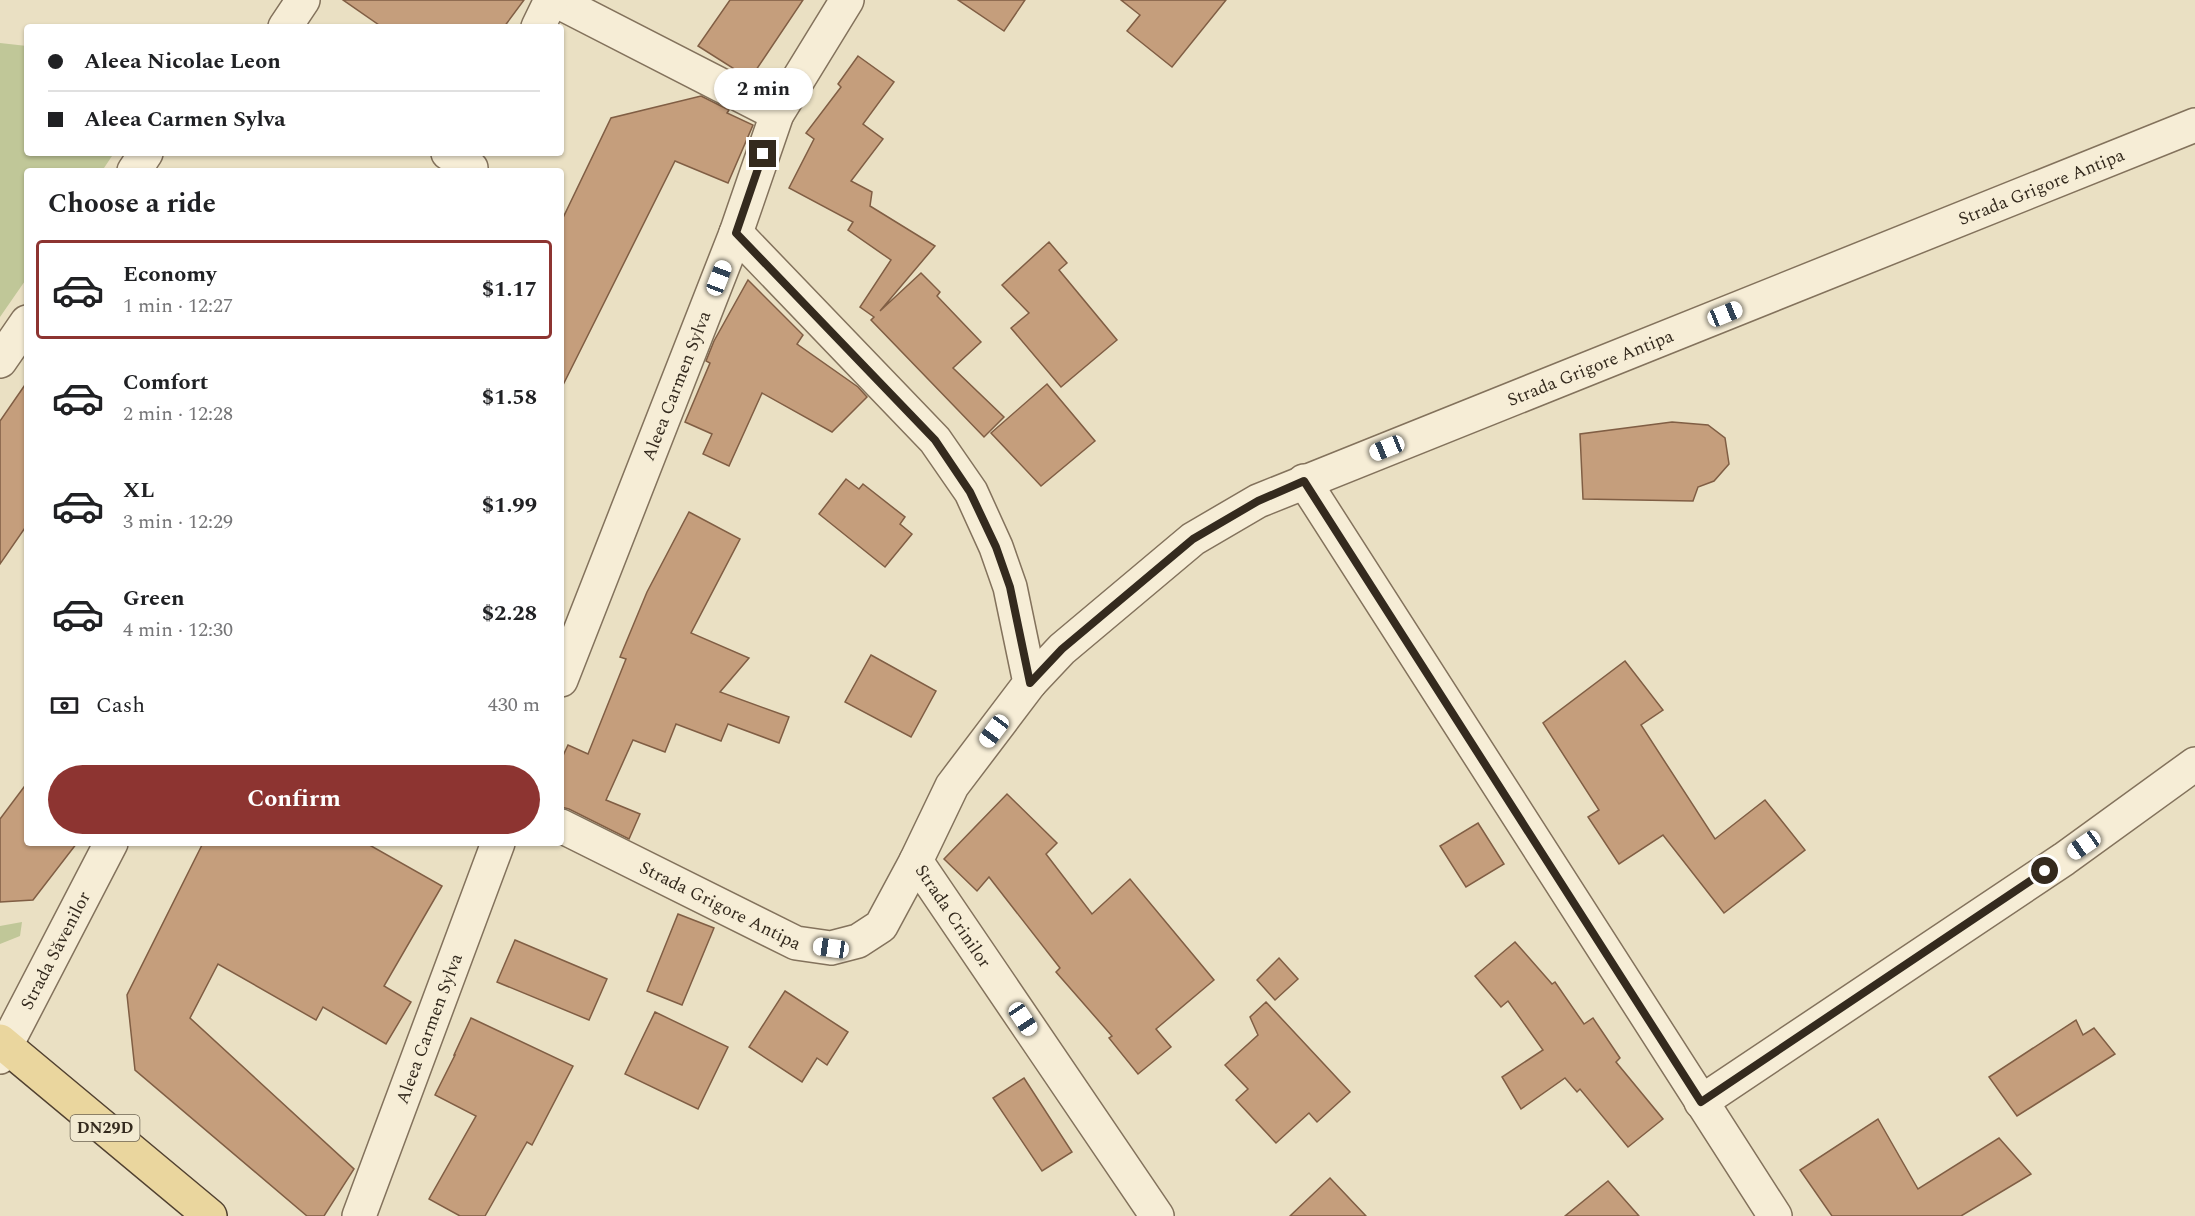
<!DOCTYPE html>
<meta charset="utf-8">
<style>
:root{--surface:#fff;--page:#f6f6f6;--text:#202124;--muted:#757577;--line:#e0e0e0;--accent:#8d3431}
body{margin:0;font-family:Spectral,serif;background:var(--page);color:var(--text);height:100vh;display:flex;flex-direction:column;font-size:22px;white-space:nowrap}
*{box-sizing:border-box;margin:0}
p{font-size:20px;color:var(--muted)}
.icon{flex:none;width:33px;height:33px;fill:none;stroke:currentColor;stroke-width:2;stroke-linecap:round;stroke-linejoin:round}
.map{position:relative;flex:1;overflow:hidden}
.side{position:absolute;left:24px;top:168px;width:540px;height:678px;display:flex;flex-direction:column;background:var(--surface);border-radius:6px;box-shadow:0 2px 4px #0004}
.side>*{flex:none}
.guide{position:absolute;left:24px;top:24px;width:540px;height:132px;border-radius:6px;box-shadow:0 2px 4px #0004;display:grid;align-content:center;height:132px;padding:0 24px;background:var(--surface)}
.end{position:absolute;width:27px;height:27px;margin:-14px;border:8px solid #342a1e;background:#fff;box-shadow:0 0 0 3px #fff}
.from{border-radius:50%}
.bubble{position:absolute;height:42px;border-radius:21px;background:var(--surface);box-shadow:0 2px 4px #0004;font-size:20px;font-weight:700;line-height:42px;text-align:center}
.car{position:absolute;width:18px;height:36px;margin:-18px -9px;border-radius:8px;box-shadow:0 0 4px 2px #0007;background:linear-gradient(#fff 24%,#345 0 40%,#fff 0 76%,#345 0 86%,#fff 0)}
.guide b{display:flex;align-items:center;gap:21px;height:57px;font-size:22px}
.guide b+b{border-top:2px solid var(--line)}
.guide i{width:15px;height:15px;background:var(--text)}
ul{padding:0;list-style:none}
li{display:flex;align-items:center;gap:18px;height:99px;margin:0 12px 9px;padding:0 12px;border:3px solid transparent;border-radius:6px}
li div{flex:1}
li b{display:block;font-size:22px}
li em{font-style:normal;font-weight:700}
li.on{border-color:var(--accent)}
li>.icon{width:54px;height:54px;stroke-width:1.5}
h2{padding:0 24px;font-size:27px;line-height:72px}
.pay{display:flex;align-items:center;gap:15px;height:66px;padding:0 24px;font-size:22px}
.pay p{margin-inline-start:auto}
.cta{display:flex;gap:12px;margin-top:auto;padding:12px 24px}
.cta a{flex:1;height:69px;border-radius:36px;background:var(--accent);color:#fff;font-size:24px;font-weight:700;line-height:69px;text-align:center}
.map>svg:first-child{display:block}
.green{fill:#c0c798}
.building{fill:#c59e7c;stroke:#805e44;stroke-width:1.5}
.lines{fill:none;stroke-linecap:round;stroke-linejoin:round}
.minor-casing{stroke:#83725c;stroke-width:36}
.major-casing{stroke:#514130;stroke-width:36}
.minor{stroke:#f6edd6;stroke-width:33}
.major{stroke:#ead69e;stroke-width:33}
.route{stroke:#342a1e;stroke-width:8}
.labels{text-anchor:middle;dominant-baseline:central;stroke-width:5;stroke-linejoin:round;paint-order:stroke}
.shield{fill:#f2ead2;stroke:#6d6454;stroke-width:1.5}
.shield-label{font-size:16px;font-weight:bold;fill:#342a1e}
.street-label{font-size:18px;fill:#342a1e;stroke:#f2ead2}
</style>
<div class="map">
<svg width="2195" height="1216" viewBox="0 0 2195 1216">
<rect width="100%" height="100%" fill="#eae0c3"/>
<g class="green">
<path d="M 0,43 L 27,46 L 27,153 L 114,153 L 102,171 L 27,171 L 27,278 L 0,317 Z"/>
<path d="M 22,922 L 20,936 L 0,944 L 0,926 Z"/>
</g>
<g class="building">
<path d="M 343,0 L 524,0 L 504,27 L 382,27 Z"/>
<path d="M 730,0 L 803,0 L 750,79 L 698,46 Z"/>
<path d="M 958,0 L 1025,0 L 1004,31 Z"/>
<path d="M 1121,0 L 1226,0 L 1172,67 L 1127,31 L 1140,15 Z"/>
<path d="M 858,56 L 894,82 L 863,124 L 883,139 L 851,181 L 872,192 L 870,206 L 935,246 L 880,311 L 921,273 L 940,292 L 937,296 L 981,342 L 953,368 L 1004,417 L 984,437 L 871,320 L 874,317 L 860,307 L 891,260 L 848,230 L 853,222 L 789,188 L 814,139 L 806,133 L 841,87 L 838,84 Z"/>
<path d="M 701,96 L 729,110 L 727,113 L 753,125 L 728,183 L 675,161 L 561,389 L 561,222 L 611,118 Z"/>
<path d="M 1049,242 L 1067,263 L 1059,270 L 1117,340 L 1061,387 L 1011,328 L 1029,313 L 1002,285 Z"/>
<path d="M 748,280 L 803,335 L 797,344 L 858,387 L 867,397 L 832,432 L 762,393 L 729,466 L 703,454 L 712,434 L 685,422 L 710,363 L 706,361 L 714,341 Z"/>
<path d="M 27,382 L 27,525 L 0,564 L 0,421 Z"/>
<path d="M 1047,384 L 1095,441 L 1041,486 L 991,433 Z"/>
<path d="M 1672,422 L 1708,425 L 1725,438 L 1729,464 L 1714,481 L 1698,487 L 1693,501 L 1583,499 L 1580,434 Z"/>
<path d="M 846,479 L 859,489 L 863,484 L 905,517 L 900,524 L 912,534 L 885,567 L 819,514 Z"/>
<path d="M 689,512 L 740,539 L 691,633 L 749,658 L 720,692 L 789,717 L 779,743 L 728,724 L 721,741 L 676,724 L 665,752 L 633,740 L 606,800 L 640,814 L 629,839 L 569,809 L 561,807 L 561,760 L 568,745 L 588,754 L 626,659 L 620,657 L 647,592 Z"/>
<path d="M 871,655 L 936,691 L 911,737 L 845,702 Z"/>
<path d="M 1625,661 L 1663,710 L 1641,725 L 1715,839 L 1765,800 L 1805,850 L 1724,913 L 1663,835 L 1619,864 L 1588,817 L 1599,810 L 1543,723 Z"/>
<path d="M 27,783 L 27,843 L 77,843 L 33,900 L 0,902 L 0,819 Z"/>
<path d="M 1007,794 L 1057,843 L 1046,854 L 1092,914 L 1130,879 L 1214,980 L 1156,1029 L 1171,1047 L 1138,1074 L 1109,1038 L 1112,1036 L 1056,972 L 1060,968 L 989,877 L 977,891 L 944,859 Z"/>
<path d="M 1478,823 L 1504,864 L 1466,887 L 1440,846 Z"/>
<path d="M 203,843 L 366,843 L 442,886 L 384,986 L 411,1002 L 386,1044 L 323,1007 L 316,1020 L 218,964 L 190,1018 L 354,1169 L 324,1216 L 307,1216 L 135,1070 L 127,995 Z"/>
<path d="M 678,914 L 714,928 L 682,1005 L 647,991 Z"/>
<path d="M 515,940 L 607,979 L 589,1020 L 497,982 Z"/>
<path d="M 1515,942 L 1552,984 L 1555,982 L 1584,1024 L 1593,1018 L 1620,1058 L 1616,1062 L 1663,1119 L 1628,1147 L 1580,1089 L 1577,1092 L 1565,1078 L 1521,1109 L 1502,1077 L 1543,1050 L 1508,1001 L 1501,1007 L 1475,976 Z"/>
<path d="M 1279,958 L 1298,979 L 1275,1000 L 1257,980 Z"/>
<path d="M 785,991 L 848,1032 L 827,1065 L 817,1058 L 802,1082 L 749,1047 Z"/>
<path d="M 1266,1002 L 1350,1092 L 1317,1122 L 1309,1113 L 1276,1143 L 1236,1100 L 1248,1089 L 1225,1065 L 1258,1035 L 1250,1017 Z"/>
<path d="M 655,1012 L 728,1047 L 698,1109 L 625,1074 Z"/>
<path d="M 471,1018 L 573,1066 L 532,1145 L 527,1142 L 485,1216 L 460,1216 L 429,1199 L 476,1116 L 435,1095 L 455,1055 L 454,1055 Z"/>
<path d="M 2076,1020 L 2083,1035 L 2094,1028 L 2115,1054 L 2017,1116 L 1989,1077 Z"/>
<path d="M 1024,1078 L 1072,1152 L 1042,1171 L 993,1098 Z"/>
<path d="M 1878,1119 L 1918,1189 L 1999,1138 L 2031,1174 L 1961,1216 L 1832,1216 L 1800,1170 Z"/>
<path d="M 1330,1178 L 1366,1216 L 1290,1216 Z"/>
<path d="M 1608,1181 L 1639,1216 L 1565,1216 Z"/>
</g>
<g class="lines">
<defs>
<g id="minor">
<path d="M 555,0 L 777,114"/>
<path d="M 285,27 L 303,0"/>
<path d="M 538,27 L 551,0"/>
<path d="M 448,153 L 471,168"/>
<path d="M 134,171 L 146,153"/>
<path id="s1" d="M 736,233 L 935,440 L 971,492 L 996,547 L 1010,587 L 1030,683 L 952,786 L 916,861 L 1157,1216"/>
<path d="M 0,361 L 27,322"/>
<path d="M 1304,481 L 1775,1216"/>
<path id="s2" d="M 561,680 L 736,233 L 777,114 L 847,0"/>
<path id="s3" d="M 1030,683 L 1062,649 L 1193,539 L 1258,501 L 2195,125"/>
<path id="s4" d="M 561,826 L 796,943 L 831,948 L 858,941 L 881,926 L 916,861"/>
<path id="s5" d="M 0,1057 L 111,843"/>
<path d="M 1701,1102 L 2064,859 L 2195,764"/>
<path id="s6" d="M 359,1216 L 498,843"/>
</g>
<path id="major" d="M 0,1041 L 210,1216"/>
</defs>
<use href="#minor" class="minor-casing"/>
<use href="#major" class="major-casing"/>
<use href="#minor" class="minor"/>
<use href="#major" class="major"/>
</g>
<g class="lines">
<path class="route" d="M 763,154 L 736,233 L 935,440 L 970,492 L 996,547 L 1010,587 L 1030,683 L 1062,649 L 1193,539 L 1258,501 L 1304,481 L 1701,1102 L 2045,871"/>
</g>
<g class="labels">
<rect class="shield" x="70.5" y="1115" width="69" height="26" rx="4.5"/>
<g class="shield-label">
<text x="105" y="1128">DN29D</text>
</g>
<g class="street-label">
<text stroke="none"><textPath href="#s3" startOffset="1137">Strada Grigore Antipa</textPath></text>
<text stroke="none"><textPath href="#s3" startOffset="651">Strada Grigore Antipa</textPath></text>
<text stroke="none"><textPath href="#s2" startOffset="316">Aleea Carmen Sylva</textPath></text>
<text stroke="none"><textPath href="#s4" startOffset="178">Strada Grigore Antipa</textPath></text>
<text stroke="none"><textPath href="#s1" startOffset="830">Strada Crinilor</textPath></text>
<text stroke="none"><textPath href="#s5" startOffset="120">Strada Săvenilor</textPath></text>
<text stroke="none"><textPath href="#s6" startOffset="200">Aleea Carmen Sylva</textPath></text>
</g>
</g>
</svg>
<i class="end from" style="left:2045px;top:871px"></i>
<i class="end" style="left:763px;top:154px"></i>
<div class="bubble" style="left:714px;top:68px;width:99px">2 min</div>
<i class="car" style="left:719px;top:278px;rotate:21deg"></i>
<i class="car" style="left:1725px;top:314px;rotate:68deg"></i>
<i class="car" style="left:1387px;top:448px;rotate:248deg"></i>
<i class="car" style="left:994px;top:731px;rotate:217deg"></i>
<i class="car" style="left:2084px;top:845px;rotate:235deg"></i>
<i class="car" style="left:831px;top:948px;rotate:278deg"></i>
<i class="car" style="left:1023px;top:1019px;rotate:146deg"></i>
<div class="guide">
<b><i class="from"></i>Aleea Nicolae Leon</b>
<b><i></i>Aleea Carmen Sylva</b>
</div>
<section class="side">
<h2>Choose a ride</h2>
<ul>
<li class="on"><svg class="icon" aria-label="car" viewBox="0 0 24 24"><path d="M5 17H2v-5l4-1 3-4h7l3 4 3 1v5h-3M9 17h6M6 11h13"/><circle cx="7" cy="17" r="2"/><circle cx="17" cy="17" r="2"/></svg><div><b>Economy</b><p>1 min · 12:27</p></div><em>$1.17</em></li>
<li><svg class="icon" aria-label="car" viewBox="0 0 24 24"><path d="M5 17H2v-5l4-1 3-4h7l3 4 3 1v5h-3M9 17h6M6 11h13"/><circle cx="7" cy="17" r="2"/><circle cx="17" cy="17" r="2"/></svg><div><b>Comfort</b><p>2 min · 12:28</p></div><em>$1.58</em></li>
<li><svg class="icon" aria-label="car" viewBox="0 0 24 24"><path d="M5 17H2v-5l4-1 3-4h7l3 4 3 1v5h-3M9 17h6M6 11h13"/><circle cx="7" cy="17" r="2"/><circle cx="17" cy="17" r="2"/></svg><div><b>XL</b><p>3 min · 12:29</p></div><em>$1.99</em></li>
<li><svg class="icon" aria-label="car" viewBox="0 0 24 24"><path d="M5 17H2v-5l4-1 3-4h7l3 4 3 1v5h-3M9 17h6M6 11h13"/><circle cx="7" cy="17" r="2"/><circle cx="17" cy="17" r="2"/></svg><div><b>Green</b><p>4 min · 12:30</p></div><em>$2.28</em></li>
</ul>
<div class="pay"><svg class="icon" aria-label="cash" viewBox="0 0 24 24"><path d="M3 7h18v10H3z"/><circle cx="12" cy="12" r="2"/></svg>Cash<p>430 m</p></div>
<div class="cta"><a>Confirm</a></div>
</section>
</div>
